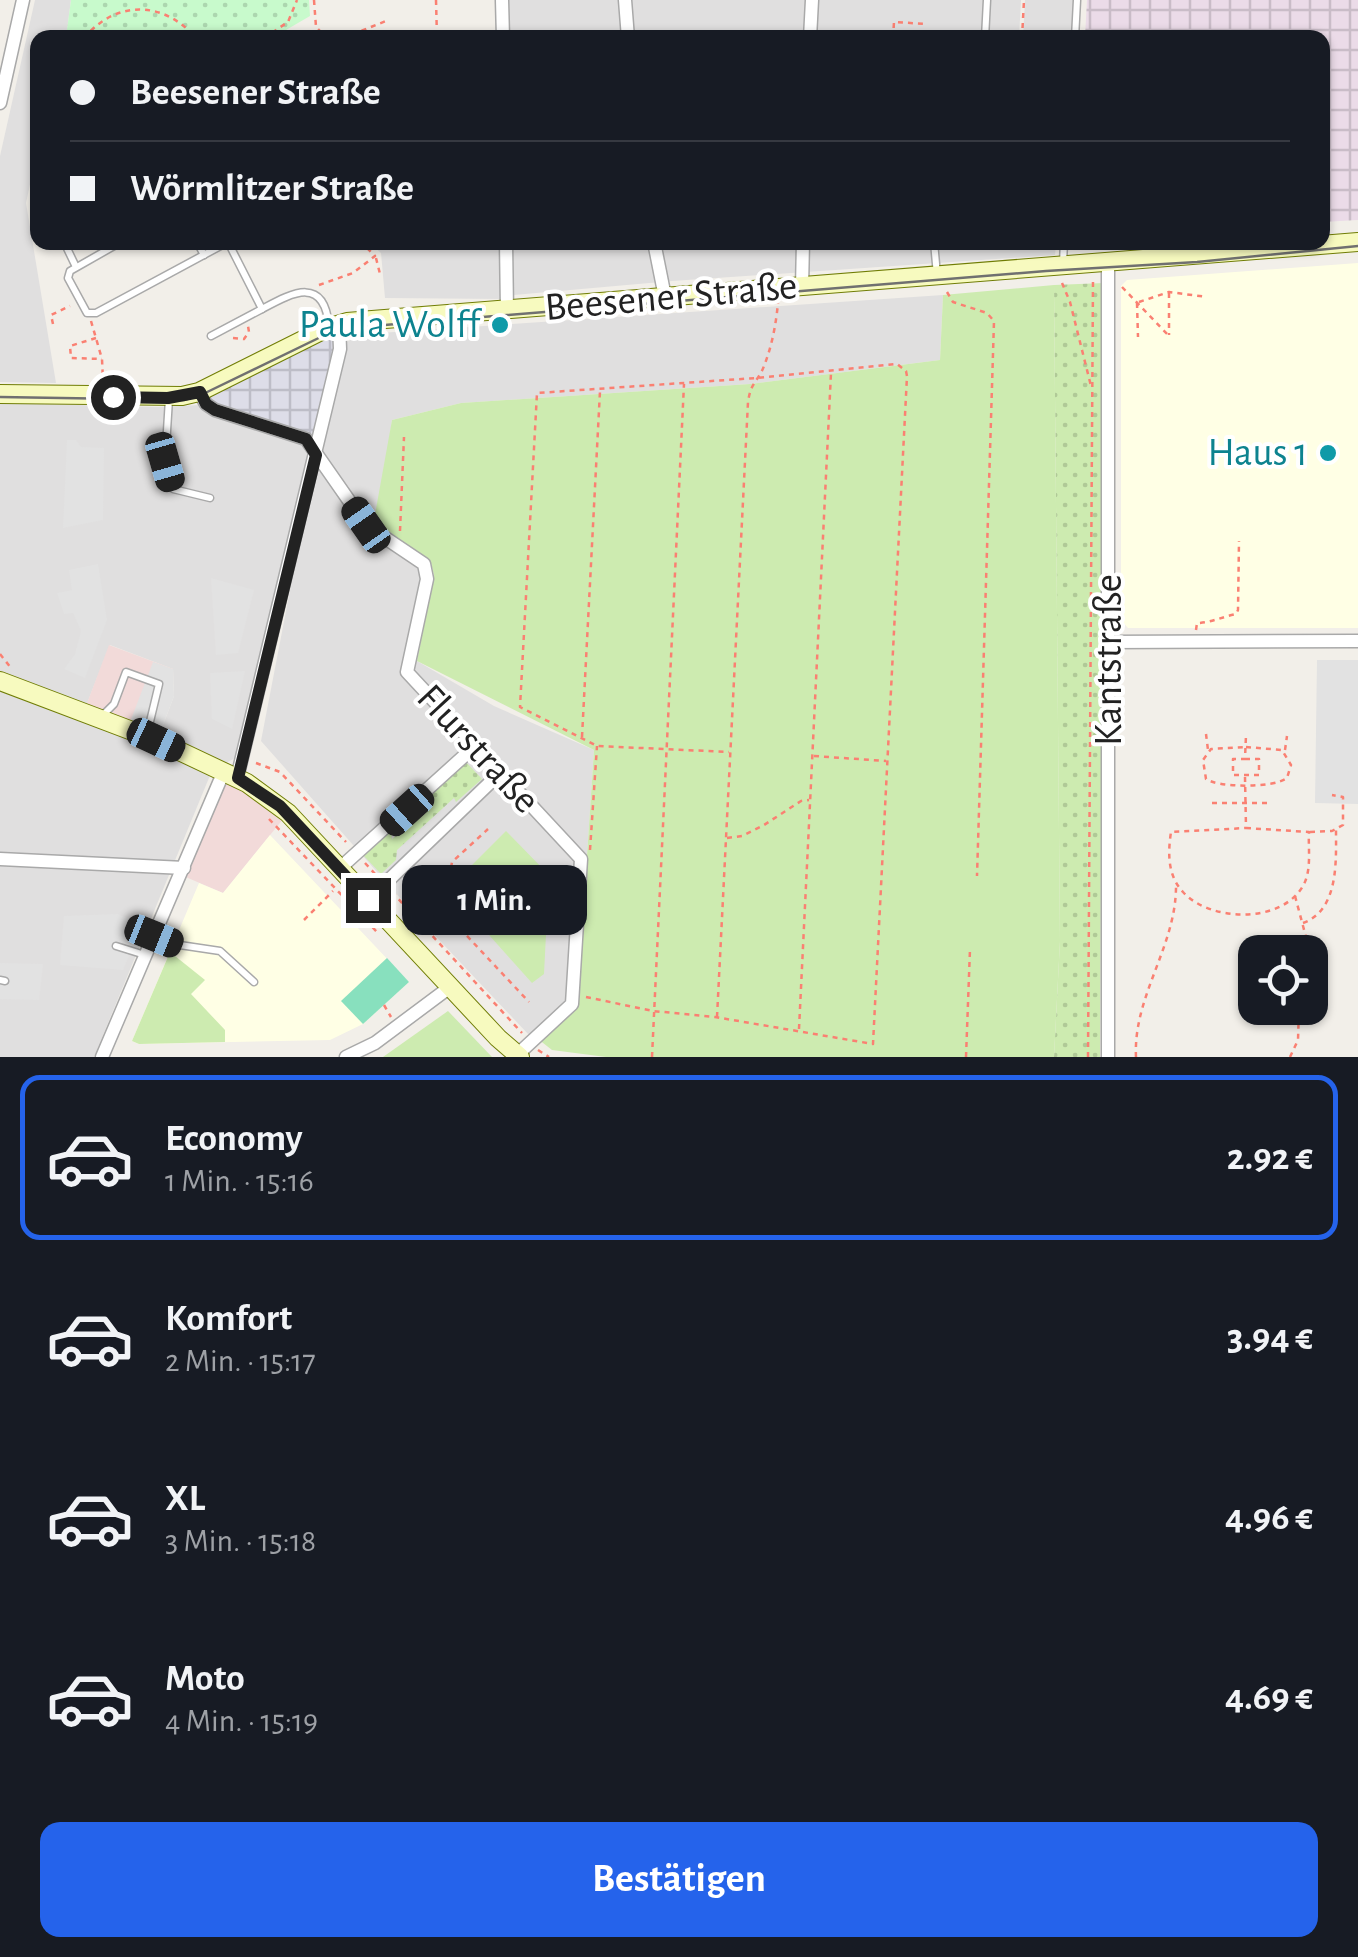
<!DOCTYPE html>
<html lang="de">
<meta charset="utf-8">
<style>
:root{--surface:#171b24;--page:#20242c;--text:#f1f3f6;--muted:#9ea1a6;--line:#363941;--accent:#2563eb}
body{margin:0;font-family:"Alegreya Sans",sans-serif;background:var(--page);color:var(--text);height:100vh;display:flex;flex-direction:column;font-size:38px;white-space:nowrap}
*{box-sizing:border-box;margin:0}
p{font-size:32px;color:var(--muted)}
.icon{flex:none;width:55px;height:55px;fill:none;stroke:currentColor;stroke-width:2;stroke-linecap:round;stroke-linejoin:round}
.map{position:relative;height:1057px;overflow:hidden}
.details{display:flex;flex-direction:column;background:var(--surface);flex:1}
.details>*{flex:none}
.banner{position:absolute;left:30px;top:30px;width:1300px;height:220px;border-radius:20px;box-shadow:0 2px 8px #0004;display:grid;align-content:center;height:220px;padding:0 40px;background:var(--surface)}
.fabs{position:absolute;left:1238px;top:935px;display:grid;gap:20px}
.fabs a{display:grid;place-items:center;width:90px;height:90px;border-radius:20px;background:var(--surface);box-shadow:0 2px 8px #0004;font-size:50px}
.end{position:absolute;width:45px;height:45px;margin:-22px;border:12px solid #222;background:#fff;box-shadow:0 0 0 5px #fff}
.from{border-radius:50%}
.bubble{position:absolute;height:70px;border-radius:20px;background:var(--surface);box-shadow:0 2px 8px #0004;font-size:32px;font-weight:700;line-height:70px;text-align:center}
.car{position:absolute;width:30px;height:60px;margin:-30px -15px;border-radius:12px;box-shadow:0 0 8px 2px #0007;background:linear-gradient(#222 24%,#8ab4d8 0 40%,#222 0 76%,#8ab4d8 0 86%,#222 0)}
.banner b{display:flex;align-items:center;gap:35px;height:95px;font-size:38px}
.banner b+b{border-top:2px solid var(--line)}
.banner i{width:25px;height:25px;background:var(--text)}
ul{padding:18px 0 0;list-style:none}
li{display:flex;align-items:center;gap:30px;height:165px;margin:0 20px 15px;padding:0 20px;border:5px solid transparent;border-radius:20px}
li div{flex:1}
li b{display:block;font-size:38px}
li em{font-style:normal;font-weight:700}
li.current{border-color:var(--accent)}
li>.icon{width:90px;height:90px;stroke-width:1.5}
.cta{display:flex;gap:20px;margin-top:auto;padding:20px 40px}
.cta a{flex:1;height:115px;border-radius:20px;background:var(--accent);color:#fff;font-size:40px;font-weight:700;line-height:115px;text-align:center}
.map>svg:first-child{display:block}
.residential{fill:#e0dfdf}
.commercial{fill:#f2dad9}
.industrial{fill:url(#industrial-grid)}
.education{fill:#ffffe5}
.grass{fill:url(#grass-dots)}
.park{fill:url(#park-dots)}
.garden{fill:#cdebb0}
.pitch{fill:#88e0be}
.parking{fill:#e2e2e2}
.plaza{fill:url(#plaza-grid)}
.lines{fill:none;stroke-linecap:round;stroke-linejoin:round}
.lane-casing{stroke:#a9a9a9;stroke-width:9}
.street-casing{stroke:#a9a9a9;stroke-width:15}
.secondary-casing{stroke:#707d05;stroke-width:20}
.path{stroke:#fa8072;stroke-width:2.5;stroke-dasharray:5 5;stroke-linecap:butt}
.lane{stroke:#fff;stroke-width:6}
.street{stroke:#fff;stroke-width:12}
.secondary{stroke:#f7fabf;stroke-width:18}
.tram{stroke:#707070;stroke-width:2.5}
.route{stroke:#222;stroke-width:12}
.culture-dot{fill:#0f9aa8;stroke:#fff;stroke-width:4}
.labels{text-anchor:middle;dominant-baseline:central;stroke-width:8;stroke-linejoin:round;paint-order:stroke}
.street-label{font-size:40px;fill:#222;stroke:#fff}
.culture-label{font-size:40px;fill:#0d838f;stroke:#fff;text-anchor:end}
</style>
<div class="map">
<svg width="1358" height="1057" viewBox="0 0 1358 1057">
<defs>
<pattern id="industrial-grid" width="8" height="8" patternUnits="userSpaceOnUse" patternTransform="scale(2.5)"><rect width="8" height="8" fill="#ebdbe8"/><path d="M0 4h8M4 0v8" fill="none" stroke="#c9bcc7"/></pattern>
<pattern id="grass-dots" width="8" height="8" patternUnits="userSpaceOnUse" patternTransform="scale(2.5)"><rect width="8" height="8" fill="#cdebb0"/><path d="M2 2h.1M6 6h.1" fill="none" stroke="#b0c997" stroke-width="1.8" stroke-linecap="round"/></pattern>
<pattern id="park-dots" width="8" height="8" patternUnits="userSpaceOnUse" patternTransform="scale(2.5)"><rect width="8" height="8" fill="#c8facc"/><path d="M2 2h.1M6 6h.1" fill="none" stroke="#acd6af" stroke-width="1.8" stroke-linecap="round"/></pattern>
<pattern id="plaza-grid" width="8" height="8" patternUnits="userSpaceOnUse" patternTransform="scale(2.5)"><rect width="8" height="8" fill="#dddde8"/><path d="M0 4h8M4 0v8" fill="none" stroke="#bdbdc7"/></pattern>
</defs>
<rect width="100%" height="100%" fill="#f2efe9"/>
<g class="residential">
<path d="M 35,0 L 71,0 L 66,37 L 38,38 L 37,152 L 26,203 L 56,383 L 0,382 L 0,156 Z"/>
<path d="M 507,0 L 1021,0 L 1019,38 L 508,37 Z"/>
<path d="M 1025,0 L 1074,0 L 1071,37 L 1023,38 Z"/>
<path d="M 370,243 L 501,243 L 502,299 L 385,298 L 381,253 Z"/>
<path d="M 513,243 L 1056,243 L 1055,255 L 672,281 L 514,295 Z"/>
<path d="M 943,295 L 940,360 L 750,384 L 461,403 L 392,420 L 386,465 L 434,575 L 417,661 L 494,706 L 594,750 L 577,1008 L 538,1039 L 529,1035 L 408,907 L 261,741 L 316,455 L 341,344 L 365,334 Z"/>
<path d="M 0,403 L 158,407 L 200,405 L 304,442 L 310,456 L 239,756 L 224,764 L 160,733 L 174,696 L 173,669 L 110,645 L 86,706 L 0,673 Z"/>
<path d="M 0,689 L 87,720 L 211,773 L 94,1057 L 0,1057 Z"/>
</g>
<g class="commercial">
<path d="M 109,645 L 173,669 L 160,733 L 86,706 Z"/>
<path d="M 224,771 L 288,813 L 223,893 L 181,875 Z"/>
</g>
<path class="industrial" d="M 1087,0 L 1358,0 L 1358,220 L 1323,222 L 1322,38 L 1085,37 Z"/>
<g class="education">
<path d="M 1358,263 L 1358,628 L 1128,628 L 1121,620 L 1121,286 L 1127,280 Z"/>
<path d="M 270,835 L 409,982 L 363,1024 L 330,1040 L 139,1044 L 132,1041 L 199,883 L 223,893 Z"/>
</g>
<g class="grass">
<path d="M 1104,283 L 1100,1057 L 1054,1057 L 1060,941 L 1054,285 Z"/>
<path d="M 465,761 L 482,779 L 456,802 L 454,798 L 397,850 L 396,860 L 381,874 L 363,855 L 391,830 L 392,839 L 432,803 L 432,791 Z"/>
</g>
<path class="park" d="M 71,0 L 309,0 L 310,16 L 274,37 L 66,37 Z"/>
<g class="garden">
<path d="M 1054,285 L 1060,941 L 1054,1057 L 606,1057 L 552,1050 L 538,1039 L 577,1007 L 594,750 L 417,661 L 434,575 L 431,563 L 374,520 L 392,420 L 461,403 L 750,384 L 940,360 L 943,295 Z"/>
<path d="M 506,831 L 549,875 L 544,974 L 532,983 L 448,889 Z"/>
<path d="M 170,952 L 205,980 L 191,994 L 225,1030 L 225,1042 L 139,1044 L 132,1041 Z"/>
<path d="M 448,1011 L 492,1057 L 383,1057 Z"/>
</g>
<path class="pitch" d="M 387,958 L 409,982 L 363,1024 L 341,1001 Z"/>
<g class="parking">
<path d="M 67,440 L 76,440 L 81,447 L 104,448 L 103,520 L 63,528 Z"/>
<path d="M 98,564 L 107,620 L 85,678 L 64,669 L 75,654 L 81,631 L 73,613 L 64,614 L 57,593 L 72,590 L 69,570 Z"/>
<path d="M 211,578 L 254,590 L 238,653 L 216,655 Z"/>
<path d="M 1317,660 L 1358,660 L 1358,804 L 1315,803 Z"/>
<path d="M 153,662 L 173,669 L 174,696 L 160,733 L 130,722 Z"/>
<path d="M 245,671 L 232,729 L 212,719 L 210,673 Z"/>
<path d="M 118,914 L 142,925 L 123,970 L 60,965 L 64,916 Z"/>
<path d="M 0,963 L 43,964 L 39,1000 L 0,999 Z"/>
</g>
<path class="plaza" d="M 347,322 L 316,455 L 306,439 L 203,400 Z"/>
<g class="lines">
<defs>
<g id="lane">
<path d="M 985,38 L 987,0"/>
<path d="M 1075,38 L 1077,0"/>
<path d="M 64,242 L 76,267"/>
<path d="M 121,242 L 70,271 L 68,278 L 87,313 L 96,313 L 226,243"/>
<path d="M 197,242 L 204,255"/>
<path d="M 228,242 L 262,309 C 292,293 324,275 329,326"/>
<path d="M 934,242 L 937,275"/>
<path d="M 1063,263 L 1064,242"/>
<path d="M 211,336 L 262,309"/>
<path d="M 169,399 L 165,462 L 173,489 L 210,498"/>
<path d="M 102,716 L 114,704 L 126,672 L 159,684 L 147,734"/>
<path d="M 155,937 L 173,944 L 220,951 L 254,982"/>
<path d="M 116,946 L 145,955"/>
<path d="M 0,980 L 5,981"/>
</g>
<g id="street">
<path d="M 502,0 L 503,38"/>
<path d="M 625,0 L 628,38"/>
<path d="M 810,38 L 812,0"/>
<path d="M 0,103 L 23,0"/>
<path d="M 506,242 L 507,311"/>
<path d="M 654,242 L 665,297"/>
<path d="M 802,287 L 803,242"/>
<path d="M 199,392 L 206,404 L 215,410 L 306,439 L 366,525 L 424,564 L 427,579 L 407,672 L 581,859 L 572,1004 L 517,1055"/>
<path d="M 1109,642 L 1358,641"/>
<path d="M 237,778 L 340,349 L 339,324"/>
<path d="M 0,859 L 184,868"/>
<path d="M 339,869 L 474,747"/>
<path d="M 368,900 L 500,773"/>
<path d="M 102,1057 L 224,771"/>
<path d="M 346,1057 L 375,1043 L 450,987"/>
<path d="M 1108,1057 L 1108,262"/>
</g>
<g id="secondary">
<path d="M 0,394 L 182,396 L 199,392 L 327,328 L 347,322 L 1358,242"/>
<path d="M 0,681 L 156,740 L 247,783 L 288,813 L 498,1038 L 520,1057"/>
</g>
</defs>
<use href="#lane" class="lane-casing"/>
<use href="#street" class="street-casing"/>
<use href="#secondary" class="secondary-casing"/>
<g class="path">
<path d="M 314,0 L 316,27 L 327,38"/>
<path d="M 436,0 L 437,38"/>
<path d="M 84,38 C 116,0 163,0 196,38"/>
<path d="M 264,38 L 288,22 L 297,0"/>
<path d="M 343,38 L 386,21"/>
<path d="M 893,38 L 894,22 L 926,24"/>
<path d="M 914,38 L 914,37"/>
<path d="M 1022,38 L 1024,0"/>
<path d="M 376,258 L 380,274"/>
<path d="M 1062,283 L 1070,302 L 1091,386"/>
<path d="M 319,285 L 353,273 L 375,256 L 361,242"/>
<path d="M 1122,287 L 1170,337"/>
<path d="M 947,292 L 953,302 L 987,313 L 994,321 L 977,876"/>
<path d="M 1169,293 L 1169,335"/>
<path d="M 1139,302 L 1169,292 L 1207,297"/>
<path d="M 1137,303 L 1138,337"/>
<path d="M 91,321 L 102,359 L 103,381"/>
<path d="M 53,324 L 51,315 L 70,306"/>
<path d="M 96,338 L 70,346 L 71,358 L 102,359"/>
<path d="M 233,338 L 244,339 L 249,332 L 248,326"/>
<path d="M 400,531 L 404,437"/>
<path d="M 1196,630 L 1197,623 C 1210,623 1222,617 1236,614 L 1238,610 L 1239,541"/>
<path d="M 0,654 L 11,668"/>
<path d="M 1206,734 L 1208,750"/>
<path d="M 582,737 L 600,391"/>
<path d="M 1246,747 L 1282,750 L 1291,765 L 1287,778 C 1274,788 1219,788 1206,779 L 1203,760 L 1211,749 Z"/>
<path d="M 1285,750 L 1287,736"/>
<path d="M 814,756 L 886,761"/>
<path d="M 1245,759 L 1259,759 L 1259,775 L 1233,775 L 1233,759 L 1245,759 L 1246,735"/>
<path d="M 256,763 L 280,772 L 346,842"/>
<path d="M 1245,777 L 1246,828"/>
<path d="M 1212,803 L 1271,803"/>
<path d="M 269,819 L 377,932"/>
<path d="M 1246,828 L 1309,832 C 1308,849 1312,870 1303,886 C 1281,924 1210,922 1183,892 C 1167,875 1168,852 1171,832 Z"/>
<path d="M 1310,832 L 1332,831 L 1343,825 L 1343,797 L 1332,795"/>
<path d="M 727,838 L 742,836 L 764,825 L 801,801 L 809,800"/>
<path d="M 590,850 L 597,746"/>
<path d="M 365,863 L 376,875"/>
<path d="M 422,869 L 437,882 L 451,868 L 452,862 L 488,829"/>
<path d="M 437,882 L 443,892 L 437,898 L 437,904 L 529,1002"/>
<path d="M 392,892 L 522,1033"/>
<path d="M 1295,896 L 1310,952"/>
<path d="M 304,920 L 333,891"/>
<path d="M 1303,923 C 1339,910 1336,861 1336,830"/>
<path d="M 1310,957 L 1310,967"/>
<path d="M 586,997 L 653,1011 L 715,1017 L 873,1044 L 907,376 L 906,371 L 897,364 L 756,378 L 537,393 L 520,707 L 597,746 L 729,752"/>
<path d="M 384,1005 L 391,1017"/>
<path d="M 717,1017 L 748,402 C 751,381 758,382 764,366 C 772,346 776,324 778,303"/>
<path d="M 799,1029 L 831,373"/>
<path d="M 538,1050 L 549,1057"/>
<path d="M 652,1057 L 684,384"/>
<path d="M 966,1057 L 970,949"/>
<path d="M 1088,1057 L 1093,280"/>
<path d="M 1136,1057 C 1133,995 1177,946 1176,884"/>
<path d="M 1290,1057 L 1298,1040 L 1299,1008"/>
</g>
<use href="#lane" class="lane"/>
<use href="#street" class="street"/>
<use href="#secondary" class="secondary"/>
<path class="tram" d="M 0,397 L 184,400 L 201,395 L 329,333 L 360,327 L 1046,271 L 1197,262 L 1358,246"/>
</g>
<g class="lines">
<path class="route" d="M 113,397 L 168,398 L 200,392 L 206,404 L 215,410 L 306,439 L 316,455 L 238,778 L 280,806 L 368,900"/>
</g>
<g class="culture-dot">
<circle cx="500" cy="325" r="10"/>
<circle cx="1328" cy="453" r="10"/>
</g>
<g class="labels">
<g class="street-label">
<text transform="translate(671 297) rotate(-5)">Beesener Straße</text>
<text transform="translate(1109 660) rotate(-90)">Kantstraße</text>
<text transform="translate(478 749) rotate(47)">Flurstraße</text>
</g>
<g class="culture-label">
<text x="480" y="325">Paula Wolff</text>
<text x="1308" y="453">Haus 1</text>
</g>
</g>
</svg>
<div class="fabs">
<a><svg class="icon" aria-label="locate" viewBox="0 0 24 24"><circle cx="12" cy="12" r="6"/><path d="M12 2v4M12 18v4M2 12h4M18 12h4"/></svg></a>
</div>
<i class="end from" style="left:113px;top:397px"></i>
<i class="end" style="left:368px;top:900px"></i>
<div class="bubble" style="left:402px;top:865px;width:185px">1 Min.</div>
<i class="car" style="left:165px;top:462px;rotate:164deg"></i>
<i class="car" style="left:366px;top:525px;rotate:325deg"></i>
<i class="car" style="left:156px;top:740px;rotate:115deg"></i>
<i class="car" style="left:407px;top:810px;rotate:228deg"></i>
<i class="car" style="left:154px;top:936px;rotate:112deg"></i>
<div class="banner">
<b><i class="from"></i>Beesener Straße</b>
<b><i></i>Wörmlitzer Straße</b>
</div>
</div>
<section class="details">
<ul>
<li class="current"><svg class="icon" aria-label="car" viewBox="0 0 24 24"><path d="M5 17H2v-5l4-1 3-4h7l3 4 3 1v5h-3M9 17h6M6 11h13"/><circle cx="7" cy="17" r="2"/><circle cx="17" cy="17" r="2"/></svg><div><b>Economy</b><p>1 Min. · 15:16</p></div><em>2.92 €</em></li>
<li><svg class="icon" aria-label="car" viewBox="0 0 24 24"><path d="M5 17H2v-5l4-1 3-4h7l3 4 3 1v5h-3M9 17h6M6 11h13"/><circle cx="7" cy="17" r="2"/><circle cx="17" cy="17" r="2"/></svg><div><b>Komfort</b><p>2 Min. · 15:17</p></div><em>3.94 €</em></li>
<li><svg class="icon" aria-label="car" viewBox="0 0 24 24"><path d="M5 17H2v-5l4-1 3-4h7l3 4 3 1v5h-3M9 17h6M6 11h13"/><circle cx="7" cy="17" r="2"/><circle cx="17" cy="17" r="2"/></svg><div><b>XL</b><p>3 Min. · 15:18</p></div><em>4.96 €</em></li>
<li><svg class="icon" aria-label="car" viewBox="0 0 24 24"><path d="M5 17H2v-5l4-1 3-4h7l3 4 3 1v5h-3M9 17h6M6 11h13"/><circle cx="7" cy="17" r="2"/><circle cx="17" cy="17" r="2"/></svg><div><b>Moto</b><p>4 Min. · 15:19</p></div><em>4.69 €</em></li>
</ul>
<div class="cta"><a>Bestätigen</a></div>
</section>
